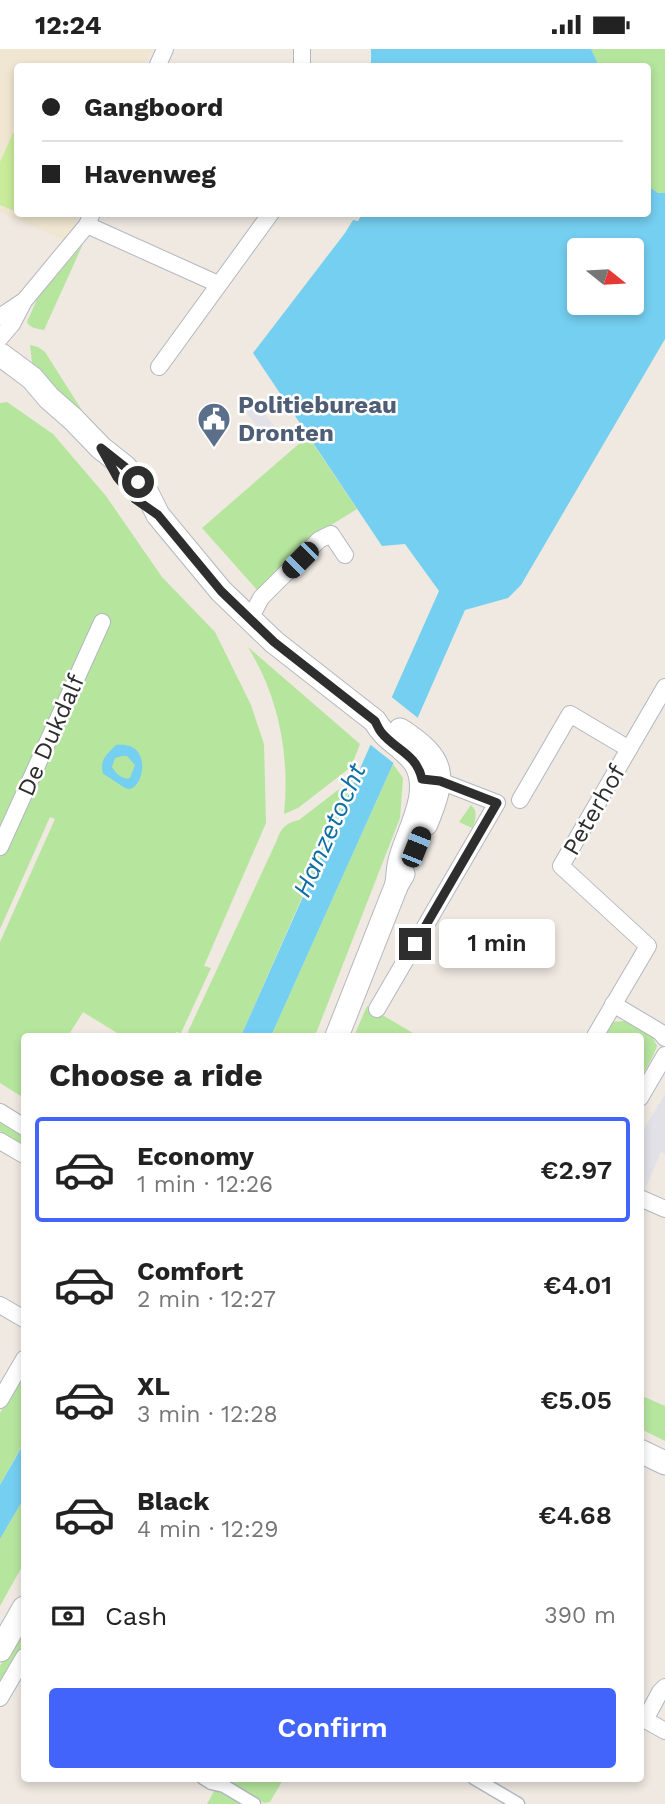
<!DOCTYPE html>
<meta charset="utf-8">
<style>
:root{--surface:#fff;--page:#f6f6f6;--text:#222;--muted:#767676;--line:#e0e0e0;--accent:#4264fb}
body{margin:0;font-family:"Work Sans",sans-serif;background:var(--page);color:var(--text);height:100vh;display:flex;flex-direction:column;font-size:26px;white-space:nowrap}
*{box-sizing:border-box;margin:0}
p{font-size:23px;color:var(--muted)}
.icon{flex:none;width:38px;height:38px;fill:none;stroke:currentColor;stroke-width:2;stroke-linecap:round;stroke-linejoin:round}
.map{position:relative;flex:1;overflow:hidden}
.sheet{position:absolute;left:21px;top:984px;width:623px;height:749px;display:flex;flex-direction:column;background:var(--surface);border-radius:7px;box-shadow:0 4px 10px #0003}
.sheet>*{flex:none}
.top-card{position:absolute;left:14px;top:14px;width:637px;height:154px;border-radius:7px;box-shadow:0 4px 10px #0003;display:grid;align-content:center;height:154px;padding:0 28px;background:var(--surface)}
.needle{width:46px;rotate:108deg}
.tools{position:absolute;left:567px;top:189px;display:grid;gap:14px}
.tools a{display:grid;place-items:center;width:77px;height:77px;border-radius:7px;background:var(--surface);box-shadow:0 4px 10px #0003;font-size:35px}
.end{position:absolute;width:32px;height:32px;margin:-16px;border:9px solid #2e2e2e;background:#fff;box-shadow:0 0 0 4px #fff}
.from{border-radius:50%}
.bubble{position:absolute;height:49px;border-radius:7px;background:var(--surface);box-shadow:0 4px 10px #0003;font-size:23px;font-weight:600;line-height:49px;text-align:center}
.car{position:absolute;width:21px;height:42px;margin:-21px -10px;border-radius:9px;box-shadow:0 0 5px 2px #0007;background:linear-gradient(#222 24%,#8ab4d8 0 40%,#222 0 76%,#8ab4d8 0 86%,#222 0)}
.top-card b{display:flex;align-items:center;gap:24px;height:66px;font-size:26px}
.top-card b+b{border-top:2px solid var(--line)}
.top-card i{width:18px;height:18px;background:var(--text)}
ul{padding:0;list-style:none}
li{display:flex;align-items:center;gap:21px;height:105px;margin:0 14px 10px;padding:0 14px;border:4px solid transparent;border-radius:7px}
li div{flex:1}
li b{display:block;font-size:26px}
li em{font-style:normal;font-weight:600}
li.active{border-color:var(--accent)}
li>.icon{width:63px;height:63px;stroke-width:1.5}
h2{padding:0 28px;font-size:32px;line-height:84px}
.pay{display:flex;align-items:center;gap:18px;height:77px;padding:0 28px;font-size:26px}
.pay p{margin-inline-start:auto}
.button{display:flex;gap:14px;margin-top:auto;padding:14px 28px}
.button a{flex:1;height:80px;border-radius:7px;background:var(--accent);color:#fff;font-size:28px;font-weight:600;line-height:80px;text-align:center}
.status{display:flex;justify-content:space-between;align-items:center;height:49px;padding:0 35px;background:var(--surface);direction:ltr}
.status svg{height:19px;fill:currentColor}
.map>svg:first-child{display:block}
.industrial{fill:#e3e1e8}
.education{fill:#f0e6d1}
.green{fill:#b6e59e}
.pitch{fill:#c9ec9a}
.water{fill:#75cff0;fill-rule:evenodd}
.pier{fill:#efe9e1}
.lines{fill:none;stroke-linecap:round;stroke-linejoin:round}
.pedestrian-casing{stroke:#b4b7c1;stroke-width:15}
.minor-casing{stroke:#b4b7c1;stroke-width:18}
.secondary-casing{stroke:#b4b7c1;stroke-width:25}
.pedestrian{stroke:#fff;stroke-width:12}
.minor{stroke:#fff;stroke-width:16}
.secondary{stroke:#fff;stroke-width:23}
.route{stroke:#2e2e2e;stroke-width:9}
.labels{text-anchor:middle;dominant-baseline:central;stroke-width:5;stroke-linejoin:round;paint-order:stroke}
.service-label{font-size:24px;font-weight:bold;fill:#4e5e75;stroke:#fff;text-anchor:start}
.street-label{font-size:24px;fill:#2e2e2e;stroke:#fff}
.water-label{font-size:26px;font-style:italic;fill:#0d6fa3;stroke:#fff}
</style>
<div class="status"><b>12:24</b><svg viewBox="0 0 49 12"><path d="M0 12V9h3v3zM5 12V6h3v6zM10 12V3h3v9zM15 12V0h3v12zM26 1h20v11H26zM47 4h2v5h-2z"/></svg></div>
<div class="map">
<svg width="665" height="1755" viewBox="0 0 665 1755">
<rect width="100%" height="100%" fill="#efe9e1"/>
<g class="industrial">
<path d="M 256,354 L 282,386 L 271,395 L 245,362 Z"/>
<path d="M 665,1045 L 665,1105 L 661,1103 L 641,1149 L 641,1085 Z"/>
</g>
<path class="education" d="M 0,0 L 152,0 L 144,17 L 18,18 L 18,164 L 80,165 L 71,183 L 64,191 L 0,163 Z"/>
<g class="green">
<path d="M 591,0 L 665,0 L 665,144 L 658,144 L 648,137 L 648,18 L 599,17 Z"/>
<path d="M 83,195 L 44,281 C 38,280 30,279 27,273 L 38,248 Z"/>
<path d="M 30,296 L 38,298 L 45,303 L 83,363 L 28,320 L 32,314 Z"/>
<path d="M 7,353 L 53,385 L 106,447 L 162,528 L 215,583 L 251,656 L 264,695 L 266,774 L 204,917 L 211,919 L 181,984 L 176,983 L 174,987 L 122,987 L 83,963 L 68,987 L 24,987 L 24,1049 L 0,1034 L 0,893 L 55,770 L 50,768 L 0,880 L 0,354 Z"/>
<path d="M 308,387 L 357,460 L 315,486 L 257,541 L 202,479 Z"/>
<path d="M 248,598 L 360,695 L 351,718 L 298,759 L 284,765 C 290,707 279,648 248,598 Z"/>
<path d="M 393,715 L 403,729 L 400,769 L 315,987 L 271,987 Z"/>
<path d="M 355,728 L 241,987 L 186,987 L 277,791 C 280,780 287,773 299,771 Z"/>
<path d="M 471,756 C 478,762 476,771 472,779 L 459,773 Z"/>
<path d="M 367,957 L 418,987 L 354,987 Z"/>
<path d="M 626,972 L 652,987 L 657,997 L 653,1007 L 641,1029 L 640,987 L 603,987 L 610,973 Z"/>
<path d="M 0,1072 L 24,1087 L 24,1096 L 0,1082 Z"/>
<path d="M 24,1322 L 24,1393 L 0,1436 L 0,1364 Z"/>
<path d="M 640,1346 L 665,1357 L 665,1392 L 641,1380 Z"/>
<path d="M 24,1449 L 24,1514 L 0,1557 L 0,1490 Z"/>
<path d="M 24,1575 L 24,1600 L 0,1642 L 0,1617 Z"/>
<path d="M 227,1729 L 284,1729 L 270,1753 L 264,1754 L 226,1732 Z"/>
<path d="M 217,1741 L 243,1755 L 207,1755 L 214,1742 Z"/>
</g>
<path class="pitch" d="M 13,84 L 17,86 L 17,163 L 0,156 L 0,113 Z"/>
<g class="water">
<path d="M 371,0 L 591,0 L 599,17 L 371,17 Z"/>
<path d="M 648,137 L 658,144 L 665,144 L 665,290 L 521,536 L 508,549 L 465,561 L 418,668 L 393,715 L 271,987 L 241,987 L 439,542 L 405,495 L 382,497 L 253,304 L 345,184 L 353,171 L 358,172 L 362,165 L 648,164 ZM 579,201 L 632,201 L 632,254 L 579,254 Z"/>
<path d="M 116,696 C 154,691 144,741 128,740 C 125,740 108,727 103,725 C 99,711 107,705 116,696 ZM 122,707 L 127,707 L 135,716 L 130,729 C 123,731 116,725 112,718 L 115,709 Z"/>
<path d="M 24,1394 L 24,1449 L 0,1490 L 0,1436 Z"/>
</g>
<path class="pier" d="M 389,646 L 418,669 L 396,716 L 367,693 Z"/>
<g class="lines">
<defs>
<g id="pedestrian">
<path d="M 203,1729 L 211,1734 L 224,1737 L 254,1755"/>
<path d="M 474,1729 L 518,1755"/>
</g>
<g id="minor">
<path d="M 157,18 L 165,0"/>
<path d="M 302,18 L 302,0"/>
<path d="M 87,176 L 218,235"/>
<path d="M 0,268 L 22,253"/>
<path d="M 0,289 L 12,275 L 24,252 L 87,176 L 92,164"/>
<path d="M 159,318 L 271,164"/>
<path d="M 250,570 L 261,549 L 319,491 L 331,485 L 345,506"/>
<path d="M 520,751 L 570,665 L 629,700"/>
<path d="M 0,798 L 102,573"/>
<path d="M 613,955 L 660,983 L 665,989"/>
<path d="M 377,960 L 497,754 L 440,732 L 431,731"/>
<path d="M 595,987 L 648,897 L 561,817 L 665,638"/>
<path d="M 640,1049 L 665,1006"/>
<path d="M 0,1063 L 24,1078"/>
<path d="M 0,1092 L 24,1106"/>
<path d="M 640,1149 L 665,1160"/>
<path d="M 0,1256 L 24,1270"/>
<path d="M 0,1351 L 24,1310"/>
<path d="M 0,1649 L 24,1608"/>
<path d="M 640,1668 L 665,1682"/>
<path d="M 645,1671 L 660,1643 L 665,1638"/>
</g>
<g id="secondary">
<path d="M 1,306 L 32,329 L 49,349 L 73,370 L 101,399 L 125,418 L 146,442 L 158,466 L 221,542 L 274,593 L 375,672 C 385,691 405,698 416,715 C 432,744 409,780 401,808 C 398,817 398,826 397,835"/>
<path d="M 400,681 C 446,711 446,726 426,775"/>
<path d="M 337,987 L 397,835 L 403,825"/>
<path d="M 640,1402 L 665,1414"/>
<path d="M 0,1601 L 24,1559"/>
</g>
</defs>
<use href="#pedestrian" class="pedestrian-casing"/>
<use href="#minor" class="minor-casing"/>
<use href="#secondary" class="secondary-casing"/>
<use href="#pedestrian" class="pedestrian"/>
<use href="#minor" class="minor"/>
<use href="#secondary" class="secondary"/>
</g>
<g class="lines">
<path class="route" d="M 138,433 L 125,418 L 101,399 L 117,428 L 128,441 L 135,450 L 158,466 L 221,542 L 274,593 L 375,672 C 377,676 378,679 381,683 C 395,701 416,704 422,730 L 440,732 L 497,754 L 415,895"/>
</g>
<defs>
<symbol id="civic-pin" viewBox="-11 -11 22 30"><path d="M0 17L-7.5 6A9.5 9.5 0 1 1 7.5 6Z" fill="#5c6f8a" stroke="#fff"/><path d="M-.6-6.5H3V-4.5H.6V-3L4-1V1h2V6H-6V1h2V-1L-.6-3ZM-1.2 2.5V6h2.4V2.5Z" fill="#fff"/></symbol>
</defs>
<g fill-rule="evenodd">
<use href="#civic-pin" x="195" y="351" width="38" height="52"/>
</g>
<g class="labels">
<g class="service-label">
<text x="238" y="356">Politiebureau<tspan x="238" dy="28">Dronten</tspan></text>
</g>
<g class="street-label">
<text transform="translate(51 686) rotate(-66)">De Dukdalf</text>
<text transform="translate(594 761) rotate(-60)">Peterhof</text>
</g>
<g class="water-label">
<text transform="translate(329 781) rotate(-66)">Hanzetocht</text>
</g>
</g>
</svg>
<div class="tools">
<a><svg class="needle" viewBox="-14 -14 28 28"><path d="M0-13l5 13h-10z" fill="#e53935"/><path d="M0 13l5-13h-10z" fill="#767676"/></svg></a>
</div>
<i class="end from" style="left:138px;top:433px"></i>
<i class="end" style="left:415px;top:895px"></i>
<div class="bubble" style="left:439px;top:870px;width:116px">1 min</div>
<i class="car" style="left:300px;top:511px;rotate:225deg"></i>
<i class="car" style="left:416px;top:798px;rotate:22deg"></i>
<div class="top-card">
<b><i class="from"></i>Gangboord</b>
<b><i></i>Havenweg</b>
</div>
<section class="sheet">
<h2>Choose a ride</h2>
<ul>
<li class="active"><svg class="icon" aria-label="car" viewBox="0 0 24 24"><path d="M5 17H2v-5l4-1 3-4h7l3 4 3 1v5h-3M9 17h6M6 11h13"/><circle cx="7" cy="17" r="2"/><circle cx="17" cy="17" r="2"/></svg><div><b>Economy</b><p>1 min · 12:26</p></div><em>€2.97</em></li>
<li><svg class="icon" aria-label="car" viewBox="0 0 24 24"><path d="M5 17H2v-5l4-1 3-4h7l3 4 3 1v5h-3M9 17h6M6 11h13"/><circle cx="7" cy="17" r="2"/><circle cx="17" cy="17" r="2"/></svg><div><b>Comfort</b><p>2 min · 12:27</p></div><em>€4.01</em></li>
<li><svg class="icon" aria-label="car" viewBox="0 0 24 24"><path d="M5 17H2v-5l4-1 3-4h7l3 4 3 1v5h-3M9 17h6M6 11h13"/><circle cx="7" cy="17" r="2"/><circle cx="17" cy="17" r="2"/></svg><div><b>XL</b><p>3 min · 12:28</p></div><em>€5.05</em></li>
<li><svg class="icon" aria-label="car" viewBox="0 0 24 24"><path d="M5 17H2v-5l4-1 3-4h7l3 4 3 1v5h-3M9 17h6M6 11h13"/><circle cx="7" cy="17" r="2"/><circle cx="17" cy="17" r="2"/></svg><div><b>Black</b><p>4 min · 12:29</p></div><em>€4.68</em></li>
</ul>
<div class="pay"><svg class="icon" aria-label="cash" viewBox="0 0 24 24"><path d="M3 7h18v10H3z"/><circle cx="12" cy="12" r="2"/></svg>Cash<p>390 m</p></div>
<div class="button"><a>Confirm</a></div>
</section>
</div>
